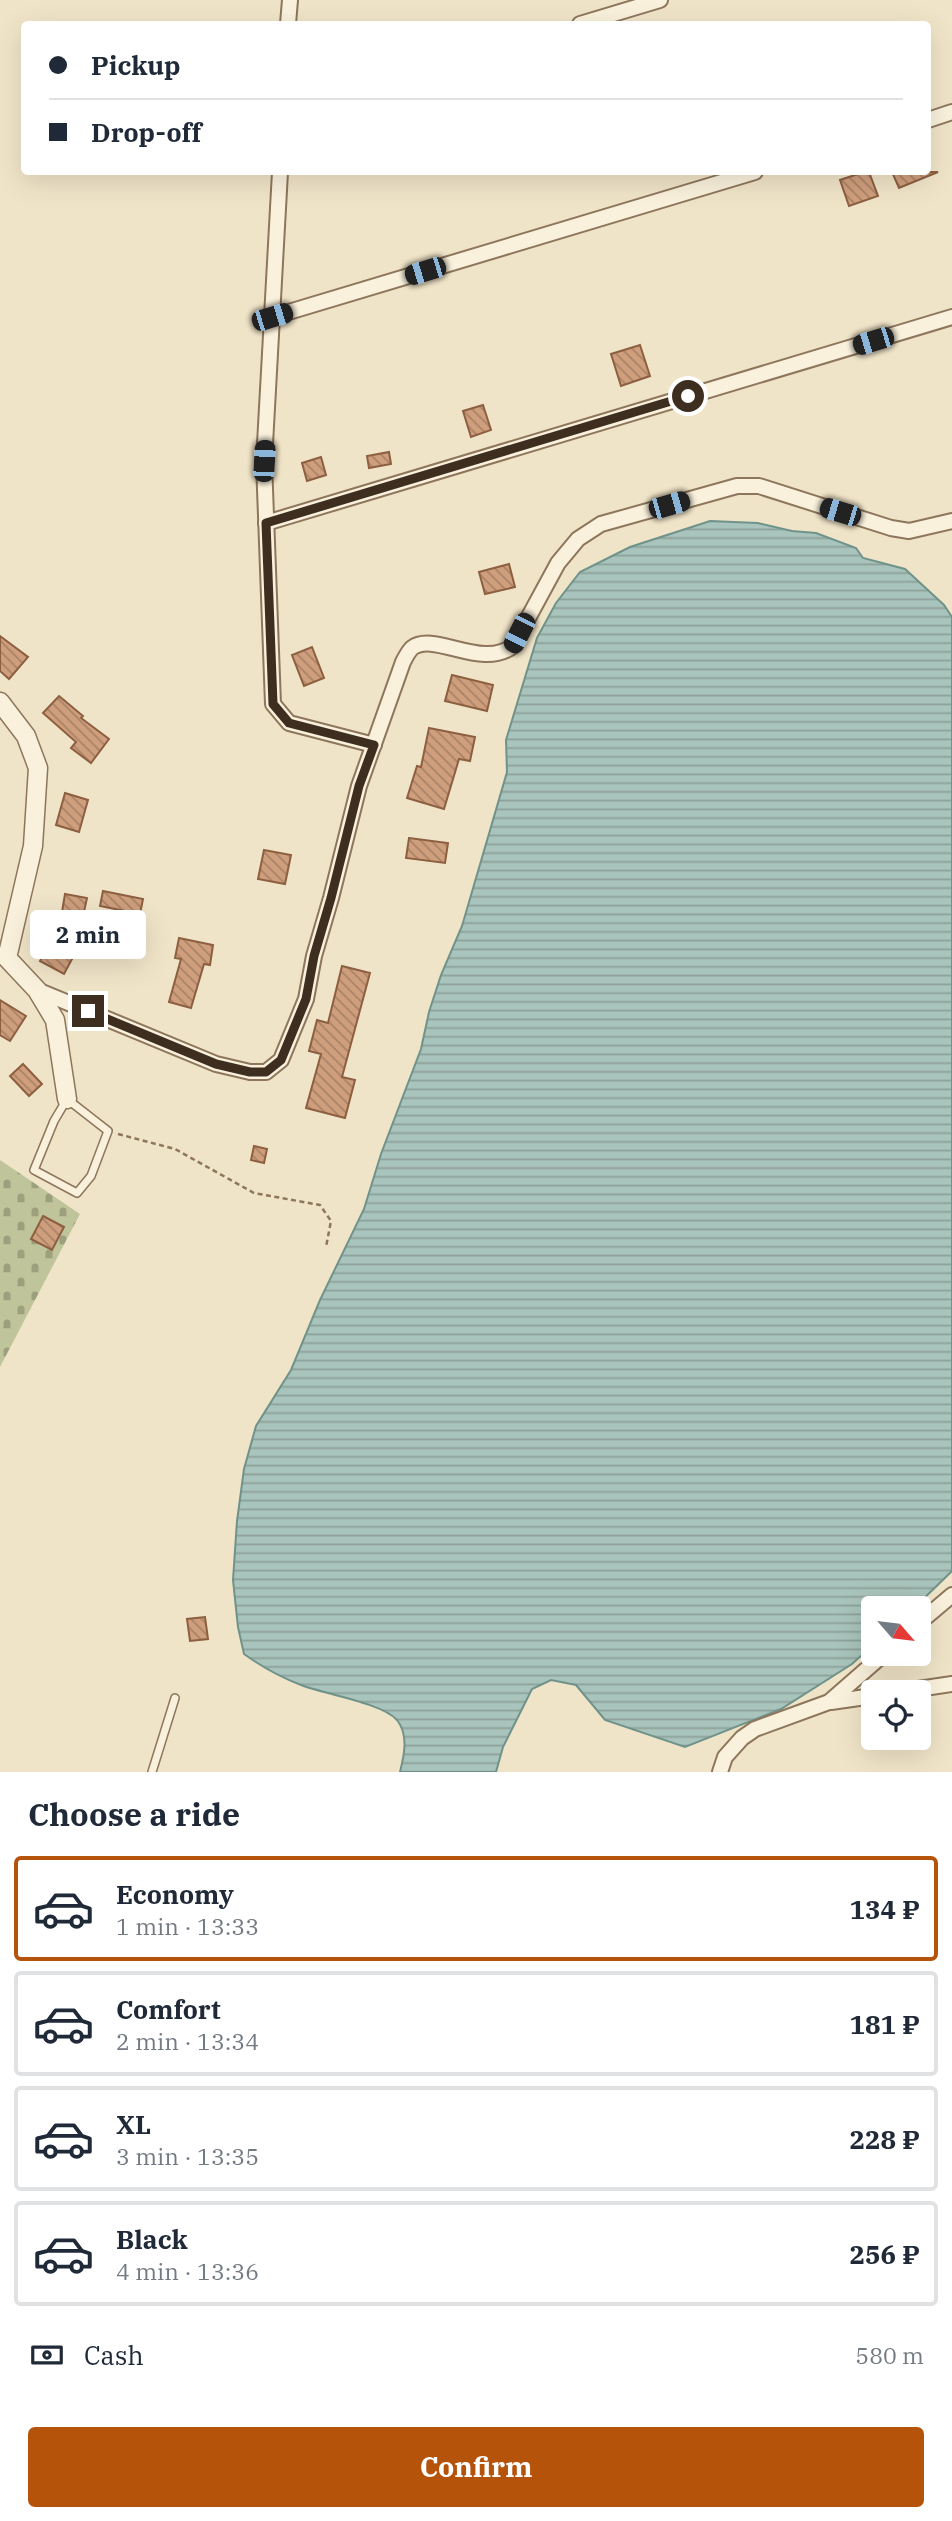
<!DOCTYPE html>
<meta charset="utf-8">
<style>
:root{--surface:#fff;--page:#f2f2f3;--text:#1f2937;--muted:#747a83;--line:#e0e1e3;--accent:#b45309}
body{margin:0;font-family:"IBM Plex Serif",serif;background:var(--page);color:var(--text);height:100vh;display:flex;flex-direction:column;font-size:26px;white-space:nowrap}
*{box-sizing:border-box;margin:0}
p{font-size:23px;color:var(--muted)}
.icon{flex:none;width:38px;height:38px;fill:none;stroke:currentColor;stroke-width:2;stroke-linecap:round;stroke-linejoin:round}
.map{position:relative;height:1772px;overflow:hidden}
.sheet{display:flex;flex-direction:column;background:var(--surface);flex:1}
.sheet>*{flex:none}
.guide{position:absolute;left:21px;top:21px;width:910px;height:154px;border-radius:7px;box-shadow:0 7px 28px #0002;display:grid;align-content:center;height:154px;padding:0 28px;background:var(--surface)}
.needle{width:46px;rotate:118deg}
.controls{position:absolute;left:861px;top:1596px;display:grid;gap:14px}
.controls a{display:grid;place-items:center;width:70px;height:70px;border-radius:7px;background:var(--surface);box-shadow:0 7px 28px #0002;font-size:35px}
.end{position:absolute;width:32px;height:32px;margin:-16px;border:9px solid #3d2e20;background:#fff;box-shadow:0 0 0 4px #fff}
.from{border-radius:50%}
.bubble{position:absolute;height:49px;border-radius:7px;background:var(--surface);box-shadow:0 7px 28px #0002;font-size:23px;font-weight:700;line-height:49px;text-align:center}
.car{position:absolute;width:21px;height:42px;margin:-21px -10px;border-radius:9px;box-shadow:0 0 5px 2px #0007;background:linear-gradient(#222 24%,#8ab4d8 0 40%,#222 0 76%,#8ab4d8 0 86%,#222 0)}
.guide b{display:flex;align-items:center;gap:24px;height:66px;font-size:26px}
.guide b+b{border-top:2px solid var(--line)}
.guide i{width:18px;height:18px;background:var(--text)}
ul{padding:0;list-style:none}
li{display:flex;align-items:center;gap:21px;height:105px;margin:0 14px 10px;padding:0 14px;border:4px solid var(--line);border-radius:7px}
li div{flex:1}
li b{display:block;font-size:26px}
li em{font-style:normal;font-weight:700}
li.current{border-color:var(--accent)}
li>.icon{width:63px;height:63px;stroke-width:1.5}
h2{padding:0 28px;font-size:32px;line-height:84px}
.pay{display:flex;align-items:center;gap:18px;height:77px;padding:0 28px;font-size:26px}
.pay p{margin-inline-start:auto}
.primary-button{display:flex;gap:14px;margin-top:auto;padding:14px 28px}
.primary-button a{flex:1;height:80px;border-radius:7px;background:var(--accent);color:#fff;font-size:28px;font-weight:700;line-height:80px;text-align:center}
.map>svg:first-child{display:block}
.cemetery{fill:url(#cemetery-stones)}
.water{fill:url(#water-rules);stroke:#6f938a;stroke-width:2}
.building{fill:url(#building-back-hatch);stroke:#8d5f41;stroke-width:2}
.lines{fill:none;stroke-linecap:round;stroke-linejoin:round}
.service-casing{stroke:#8d765c;stroke-width:10}
.minor-casing{stroke:#8d765c;stroke-width:18}
.tertiary-casing{stroke:#8d765c;stroke-width:21}
.path{stroke:#8d765c;stroke-width:2.5;stroke-dasharray:5 3.5;stroke-linecap:butt}
.service{stroke:#faf1dc;stroke-width:7}
.minor{stroke:#faf1dc;stroke-width:14}
.tertiary{stroke:#faf1dc;stroke-width:18}
.route{stroke:#3d2e20;stroke-width:9}
</style>
<div class="map">
<svg width="952" height="1772" viewBox="0 0 952 1772">
<defs>
<pattern id="cemetery-stones" width="16" height="16" patternUnits="userSpaceOnUse" patternTransform="scale(1.75)"><rect width="16" height="16" fill="#bfc49a"/><path d="M2 7V4a2 2 0 0 1 4 0v3zM10 15v-3a2 2 0 0 1 4 0v3z" fill="#9ca07d"/></pattern>
<pattern id="water-rules" width="6" height="5" patternUnits="userSpaceOnUse" patternTransform="scale(1.75)"><rect width="6" height="5" fill="#a9c4bc"/><path d="M0 2.5h6" fill="none" stroke="#8ba098"/></pattern>
<pattern id="building-back-hatch" width="6" height="6" patternUnits="userSpaceOnUse" patternTransform="scale(1.75)"><rect width="6" height="6" fill="#cf9f7d"/><path d="M-1 5l2 2M0 0l6 6M5-1l2 2" fill="none" stroke="#a98266"/></pattern>
</defs>
<rect width="100%" height="100%" fill="#f0e4c8"/>
<path class="cemetery" d="M 0,1160 L 80,1214 L 0,1367 Z"/>
<path class="water" d="M 710,521 L 758,523 L 792,531 L 816,533 L 856,548 L 863,558 L 905,569 L 944,605 L 952,617 L 952,1571 L 914,1608 L 873,1608 L 873,1645 L 852,1664 L 781,1709 L 685,1747 L 605,1720 L 576,1685 L 551,1680 L 532,1689 L 503,1747 L 496,1772 L 400,1772 C 404,1756 409,1735 397,1720 C 382,1703 324,1694 301,1685 C 280,1677 262,1667 244,1654 L 238,1627 L 233,1580 L 237,1521 L 244,1469 L 256,1426 L 291,1370 L 320,1300 L 364,1209 L 381,1154 L 421,1049 L 429,1012 L 441,975 L 462,926 L 507,772 L 506,740 L 537,638 L 556,603 L 580,572 L 630,547 Z"/>
<g class="building">
<path d="M 864,172 L 869,172 L 878,196 L 849,206 L 840,180 Z"/>
<path d="M 892,172 L 938,172 L 899,188 Z"/>
<path d="M 640,345 L 650,376 L 621,386 L 611,354 Z"/>
<path d="M 483,405 L 491,430 L 471,437 L 463,411 Z"/>
<path d="M 389,452 L 391,464 L 369,468 L 367,456 Z"/>
<path d="M 321,457 L 326,475 L 307,481 L 302,463 Z"/>
<path d="M 509,564 L 515,587 L 485,594 L 479,572 Z"/>
<path d="M 0,636 L 28,657 L 9,679 L 0,671 Z"/>
<path d="M 312,647 L 324,678 L 304,686 L 292,655 Z"/>
<path d="M 452,675 L 493,685 L 487,711 L 445,701 Z"/>
<path d="M 59,696 L 83,716 L 81,718 L 109,739 L 91,763 L 71,748 L 76,742 L 43,713 Z"/>
<path d="M 429,728 L 475,737 L 470,761 L 459,759 L 444,809 L 407,798 L 417,766 L 421,767 Z"/>
<path d="M 65,793 L 88,800 L 79,832 L 56,825 Z"/>
<path d="M 409,838 L 448,843 L 445,863 L 406,858 Z"/>
<path d="M 264,850 L 291,855 L 285,884 L 258,879 Z"/>
<path d="M 103,891 L 143,899 L 140,914 L 100,906 Z"/>
<path d="M 65,894 L 87,898 L 83,916 L 62,912 Z"/>
<path d="M 55,934 L 79,946 L 64,974 L 40,961 Z"/>
<path d="M 179,938 L 213,945 L 210,965 L 204,964 L 191,1008 L 169,1002 L 181,959 L 175,958 Z"/>
<path d="M 342,966 L 370,973 L 342,1077 L 355,1080 L 345,1118 L 306,1108 L 321,1054 L 309,1051 L 317,1020 L 328,1023 Z"/>
<path d="M 0,1000 L 26,1016 L 10,1041 L 0,1035 Z"/>
<path d="M 23,1064 L 42,1084 L 29,1096 L 10,1076 Z"/>
<path d="M 254,1146 L 267,1149 L 264,1163 L 251,1160 Z"/>
<path d="M 43,1216 L 64,1227 L 52,1250 L 31,1239 Z"/>
<path d="M 205,1617 L 208,1639 L 190,1641 L 187,1619 Z"/>
</g>
<g class="lines">
<defs>
<g id="service">
<path d="M 67,1099 L 108,1131 L 91,1176 L 77,1193 L 34,1170 L 54,1121 Z"/>
<path d="M 152,1772 L 175,1698"/>
</g>
<g id="minor">
<path d="M 288,24 L 290,0"/>
<path d="M 580,24 L 660,0"/>
<path d="M 928,120 L 952,112"/>
<path d="M 280,172 L 264,462 L 273,704 L 289,723 L 374,745"/>
<path d="M 272,317 L 755,172"/>
<path d="M 266,523 L 952,317"/>
<path d="M 37,990 L 216,1064 L 250,1072 L 266,1072 L 281,1060 L 306,999 L 314,956 L 331,898 L 359,786 L 403,662 C 405,658 408,652 412,648 C 434,631 482,670 513,646 L 558,563 L 578,539 L 601,524 L 737,486 L 759,486 L 891,528 L 909,531 L 952,521"/>
<path d="M 919,1623 L 952,1595"/>
<path d="M 898,1692 L 952,1684"/>
<path d="M 831,1702 L 873,1696"/>
<path d="M 720,1772 L 725,1757 L 742,1738 L 755,1729 L 829,1702 L 884,1654"/>
</g>
<path id="tertiary" d="M 0,702 L 26,736 L 38,768 L 33,846 L 7,958 L 37,990 L 55,1020 L 67,1099"/>
</defs>
<use href="#service" class="service-casing"/>
<use href="#minor" class="minor-casing"/>
<use href="#tertiary" class="tertiary-casing"/>
<path class="path" d="M 118,1134 L 175,1149 L 254,1193 L 320,1205 L 331,1221 L 326,1247"/>
<use href="#service" class="service"/>
<use href="#minor" class="minor"/>
<use href="#tertiary" class="tertiary"/>
</g>
<g class="lines">
<path class="route" d="M 88,1011 L 216,1064 L 250,1072 L 266,1072 L 281,1060 L 306,999 L 314,956 L 331,898 L 359,786 L 374,745 L 289,723 L 273,704 L 266,523 L 688,396"/>
</g>
</svg>
<div class="controls">
<a><svg class="needle" viewBox="-14 -14 28 28"><path d="M0-13l5 13h-10z" fill="#e53935"/><path d="M0 13l5-13h-10z" fill="#747a83"/></svg></a>
<a><svg class="icon" aria-label="locate" viewBox="0 0 24 24"><circle cx="12" cy="12" r="6"/><path d="M12 2v4M12 18v4M2 12h4M18 12h4"/></svg></a>
</div>
<i class="end from" style="left:688px;top:396px"></i>
<i class="end" style="left:88px;top:1011px"></i>
<div class="bubble" style="left:30px;top:910px;width:116px">2 min</div>
<i class="car" style="left:425px;top:271px;rotate:253deg"></i>
<i class="car" style="left:272px;top:317px;rotate:73deg"></i>
<i class="car" style="left:873px;top:341px;rotate:253deg"></i>
<i class="car" style="left:264px;top:461px;rotate:3deg"></i>
<i class="car" style="left:669px;top:505px;rotate:74deg"></i>
<i class="car" style="left:840px;top:512px;rotate:287deg"></i>
<i class="car" style="left:519px;top:633px;rotate:207deg"></i>
<div class="guide">
<b><i class="from"></i>Pickup</b>
<b><i></i>Drop-off</b>
</div>
</div>
<section class="sheet">
<h2>Choose a ride</h2>
<ul>
<li class="current"><svg class="icon" aria-label="car" viewBox="0 0 24 24"><path d="M5 17H2v-5l4-1 3-4h7l3 4 3 1v5h-3M9 17h6M6 11h13"/><circle cx="7" cy="17" r="2"/><circle cx="17" cy="17" r="2"/></svg><div><b>Economy</b><p>1 min · 13:33</p></div><em>134 ₽</em></li>
<li><svg class="icon" aria-label="car" viewBox="0 0 24 24"><path d="M5 17H2v-5l4-1 3-4h7l3 4 3 1v5h-3M9 17h6M6 11h13"/><circle cx="7" cy="17" r="2"/><circle cx="17" cy="17" r="2"/></svg><div><b>Comfort</b><p>2 min · 13:34</p></div><em>181 ₽</em></li>
<li><svg class="icon" aria-label="car" viewBox="0 0 24 24"><path d="M5 17H2v-5l4-1 3-4h7l3 4 3 1v5h-3M9 17h6M6 11h13"/><circle cx="7" cy="17" r="2"/><circle cx="17" cy="17" r="2"/></svg><div><b>XL</b><p>3 min · 13:35</p></div><em>228 ₽</em></li>
<li><svg class="icon" aria-label="car" viewBox="0 0 24 24"><path d="M5 17H2v-5l4-1 3-4h7l3 4 3 1v5h-3M9 17h6M6 11h13"/><circle cx="7" cy="17" r="2"/><circle cx="17" cy="17" r="2"/></svg><div><b>Black</b><p>4 min · 13:36</p></div><em>256 ₽</em></li>
</ul>
<div class="pay"><svg class="icon" aria-label="cash" viewBox="0 0 24 24"><path d="M3 7h18v10H3z"/><circle cx="12" cy="12" r="2"/></svg>Cash<p>580 m</p></div>
<div class="primary-button"><a>Confirm</a></div>
</section>
